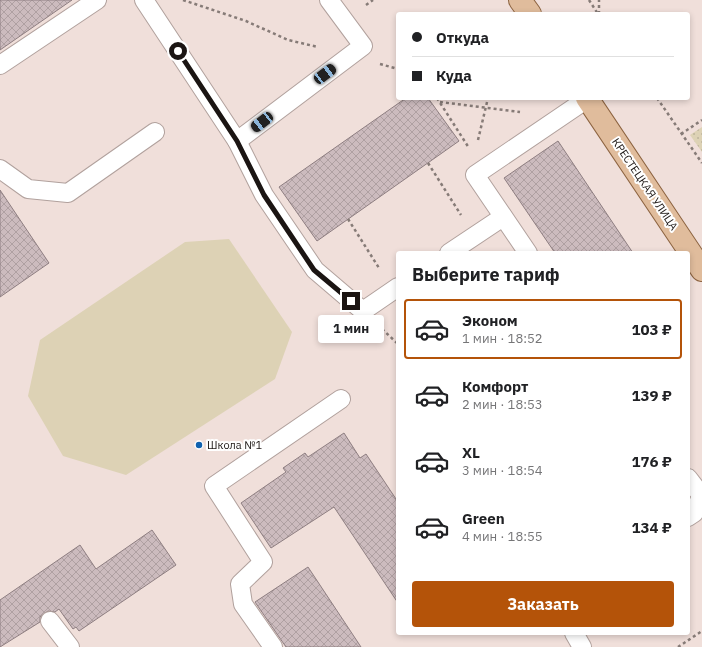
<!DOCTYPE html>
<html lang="ru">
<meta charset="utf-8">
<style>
:root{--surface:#fff;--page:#f2f2f2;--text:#202124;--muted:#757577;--line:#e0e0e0;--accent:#b45309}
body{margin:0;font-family:"IBM Plex Sans",sans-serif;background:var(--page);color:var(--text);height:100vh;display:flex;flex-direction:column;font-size:15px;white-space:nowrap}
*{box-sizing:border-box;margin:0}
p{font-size:13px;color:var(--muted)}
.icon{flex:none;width:22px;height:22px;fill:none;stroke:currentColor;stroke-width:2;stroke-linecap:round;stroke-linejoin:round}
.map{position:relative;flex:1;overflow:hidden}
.panel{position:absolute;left:396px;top:251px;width:294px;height:384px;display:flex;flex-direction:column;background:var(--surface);border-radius:4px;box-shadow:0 2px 6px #0003}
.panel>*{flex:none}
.hud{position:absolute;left:396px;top:12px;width:294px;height:88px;border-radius:4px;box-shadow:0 2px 6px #0003;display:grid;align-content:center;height:88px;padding:0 16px;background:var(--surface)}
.end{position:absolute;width:18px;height:18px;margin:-9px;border:5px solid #1b1513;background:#fff;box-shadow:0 0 0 2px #fff}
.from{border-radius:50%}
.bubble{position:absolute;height:28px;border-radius:4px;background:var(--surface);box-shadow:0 2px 6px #0003;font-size:13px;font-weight:700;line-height:28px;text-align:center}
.car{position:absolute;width:12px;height:24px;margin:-12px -6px;border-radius:5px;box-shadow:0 0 3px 1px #0007;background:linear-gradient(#222 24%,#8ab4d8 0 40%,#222 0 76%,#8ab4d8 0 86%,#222 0)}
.hud b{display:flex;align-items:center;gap:14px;height:38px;font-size:15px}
.hud b+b{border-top:1px solid var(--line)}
.hud i{width:10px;height:10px;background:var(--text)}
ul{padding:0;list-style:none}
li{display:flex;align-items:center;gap:12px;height:60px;margin:0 8px 6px;padding:0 8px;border:2px solid transparent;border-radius:4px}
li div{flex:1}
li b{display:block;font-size:15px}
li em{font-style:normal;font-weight:700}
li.on{border-color:var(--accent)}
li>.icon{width:36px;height:36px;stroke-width:1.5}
h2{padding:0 16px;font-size:18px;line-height:48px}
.cta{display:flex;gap:8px;margin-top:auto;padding:8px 16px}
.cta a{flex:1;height:46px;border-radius:4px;background:var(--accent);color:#fff;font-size:16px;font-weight:700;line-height:46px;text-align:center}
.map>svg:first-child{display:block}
.grass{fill:url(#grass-dots)}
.green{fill:#ddd2b5}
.building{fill:url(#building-cross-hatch);stroke:#8e7e81}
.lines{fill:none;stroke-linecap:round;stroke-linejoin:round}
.lane-casing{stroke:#b1a19d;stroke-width:20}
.primary-casing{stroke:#8d6441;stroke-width:24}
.path{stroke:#867b77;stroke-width:2.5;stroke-dasharray:3 3;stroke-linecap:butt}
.lane{stroke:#fff;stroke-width:18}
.primary{stroke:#e0bc9c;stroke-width:22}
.route{stroke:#1b1513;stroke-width:5}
.poi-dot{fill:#1061af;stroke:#fff;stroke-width:1.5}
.labels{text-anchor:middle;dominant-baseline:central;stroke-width:4;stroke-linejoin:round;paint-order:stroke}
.street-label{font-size:11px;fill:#1b1513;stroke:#fff}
.poi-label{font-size:11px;fill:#1b1513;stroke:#fff;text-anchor:start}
</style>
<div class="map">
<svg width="702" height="647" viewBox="0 0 702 647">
<defs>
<pattern id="grass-dots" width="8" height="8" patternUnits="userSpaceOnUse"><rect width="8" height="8" fill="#ddd2b5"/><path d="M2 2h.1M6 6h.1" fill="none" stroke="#bdb39b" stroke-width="1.8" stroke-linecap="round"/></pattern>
<pattern id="building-cross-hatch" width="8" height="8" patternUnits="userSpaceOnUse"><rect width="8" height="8" fill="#ccbbbe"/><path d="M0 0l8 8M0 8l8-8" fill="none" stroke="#afa0a2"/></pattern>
</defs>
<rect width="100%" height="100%" fill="#f0dfda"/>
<path class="grass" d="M 702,127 L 702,152 L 690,135 Z"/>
<path class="green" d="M 229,239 L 292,332 L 275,379 L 126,475 L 63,456 L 28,396 L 40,340 L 185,242 Z"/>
<g class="building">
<path d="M 0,0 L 72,0 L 0,50 Z"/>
<path d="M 406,98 L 428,98 L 459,141 L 317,241 L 279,187 Z"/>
<path d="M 558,141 L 633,253 L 555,253 L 504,178 Z"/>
<path d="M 0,190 L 49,263 L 0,297 Z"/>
<path d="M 344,433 L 360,458 L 366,454 L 398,502 L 398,603 L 334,507 L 271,548 L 241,503 L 286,472 L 283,468 L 305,453 L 308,457 Z"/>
<path d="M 152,530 L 176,565 L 79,631 L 76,627 L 73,629 L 59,609 L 55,612 L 48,611 L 40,617 L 40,622 L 0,647 L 0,600 L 80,545 L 96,569 Z"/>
<path d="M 308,567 L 361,647 L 286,647 L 255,602 Z"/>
</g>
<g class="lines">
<defs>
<g id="lane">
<path d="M 144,0 L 237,141 L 264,195 L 315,270 L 363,311 L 398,287"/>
<path d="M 0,65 L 97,0"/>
<path d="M 237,141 L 363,46 L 329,0"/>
<path d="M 0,169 L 28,189 L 68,193 L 155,132"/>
<path d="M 449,253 L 503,217"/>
<path d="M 528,253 L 475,175 L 587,99"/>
<path d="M 688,478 L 701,495"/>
<path d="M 688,517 L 694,513 L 702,494"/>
<path d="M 50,621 L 70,647"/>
<path d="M 574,633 L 582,647"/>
<path d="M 273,647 L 243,604 L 240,584 L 263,562 L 214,486 L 341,399"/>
</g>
<g id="primary">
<path d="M 520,0 L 530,14"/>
<path d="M 587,98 L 702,270"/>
</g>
</defs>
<use href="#lane" class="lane-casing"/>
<use href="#primary" class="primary-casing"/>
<g class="path">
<path d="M 183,0 L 246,21 L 288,40 L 318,47"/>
<path d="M 589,0 L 598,14"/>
<path d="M 366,5 L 373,0"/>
<path d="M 599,14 L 599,0"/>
<path d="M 380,64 L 398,69"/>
<path d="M 437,98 L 469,148"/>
<path d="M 657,98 L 702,163"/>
<path d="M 440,102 L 520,112"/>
<path d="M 681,134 L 702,120"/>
<path d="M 478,140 L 488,98"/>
<path d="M 428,163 L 461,215"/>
<path d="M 348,219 L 379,268"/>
<path d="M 382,329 L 398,344"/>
<path d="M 678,647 L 702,631"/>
</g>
<use href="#lane" class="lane"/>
<use href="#primary" class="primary"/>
</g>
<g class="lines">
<path class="route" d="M 178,51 L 237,141 L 264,195 L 314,270 L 351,301"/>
</g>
<circle class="poi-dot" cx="199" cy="445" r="4"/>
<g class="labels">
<g class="street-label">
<text transform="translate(645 184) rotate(56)">КРЕСТЕЦКАЯ УЛИЦА</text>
</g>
<g class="poi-label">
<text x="207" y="445">Школа №1</text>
</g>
</g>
</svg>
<i class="end from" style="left:178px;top:51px"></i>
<i class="end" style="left:351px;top:301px"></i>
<div class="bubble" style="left:318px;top:315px;width:66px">1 мин</div>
<i class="car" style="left:325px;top:74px;rotate:53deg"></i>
<i class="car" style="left:262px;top:122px;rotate:232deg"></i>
<div class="hud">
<b><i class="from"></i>Откуда</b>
<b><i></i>Куда</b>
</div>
<section class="panel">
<h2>Выберите тариф</h2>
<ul>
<li class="on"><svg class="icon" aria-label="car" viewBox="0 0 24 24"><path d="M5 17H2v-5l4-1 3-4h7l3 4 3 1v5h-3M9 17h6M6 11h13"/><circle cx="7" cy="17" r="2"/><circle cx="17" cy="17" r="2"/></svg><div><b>Эконом</b><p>1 мин · 18:52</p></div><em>103 ₽</em></li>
<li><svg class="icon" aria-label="car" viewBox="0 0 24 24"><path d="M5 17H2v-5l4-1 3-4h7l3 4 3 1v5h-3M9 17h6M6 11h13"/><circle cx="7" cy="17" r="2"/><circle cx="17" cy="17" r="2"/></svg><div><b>Комфорт</b><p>2 мин · 18:53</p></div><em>139 ₽</em></li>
<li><svg class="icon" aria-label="car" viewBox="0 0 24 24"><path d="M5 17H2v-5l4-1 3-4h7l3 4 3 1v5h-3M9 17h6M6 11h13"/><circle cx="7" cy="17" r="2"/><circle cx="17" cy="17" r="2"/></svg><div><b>XL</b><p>3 мин · 18:54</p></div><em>176 ₽</em></li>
<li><svg class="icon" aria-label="car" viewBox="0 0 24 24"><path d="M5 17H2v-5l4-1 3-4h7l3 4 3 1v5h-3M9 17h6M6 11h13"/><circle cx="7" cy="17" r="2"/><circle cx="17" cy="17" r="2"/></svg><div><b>Green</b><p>4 мин · 18:55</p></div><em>134 ₽</em></li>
</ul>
<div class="cta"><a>Заказать</a></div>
</section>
</div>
